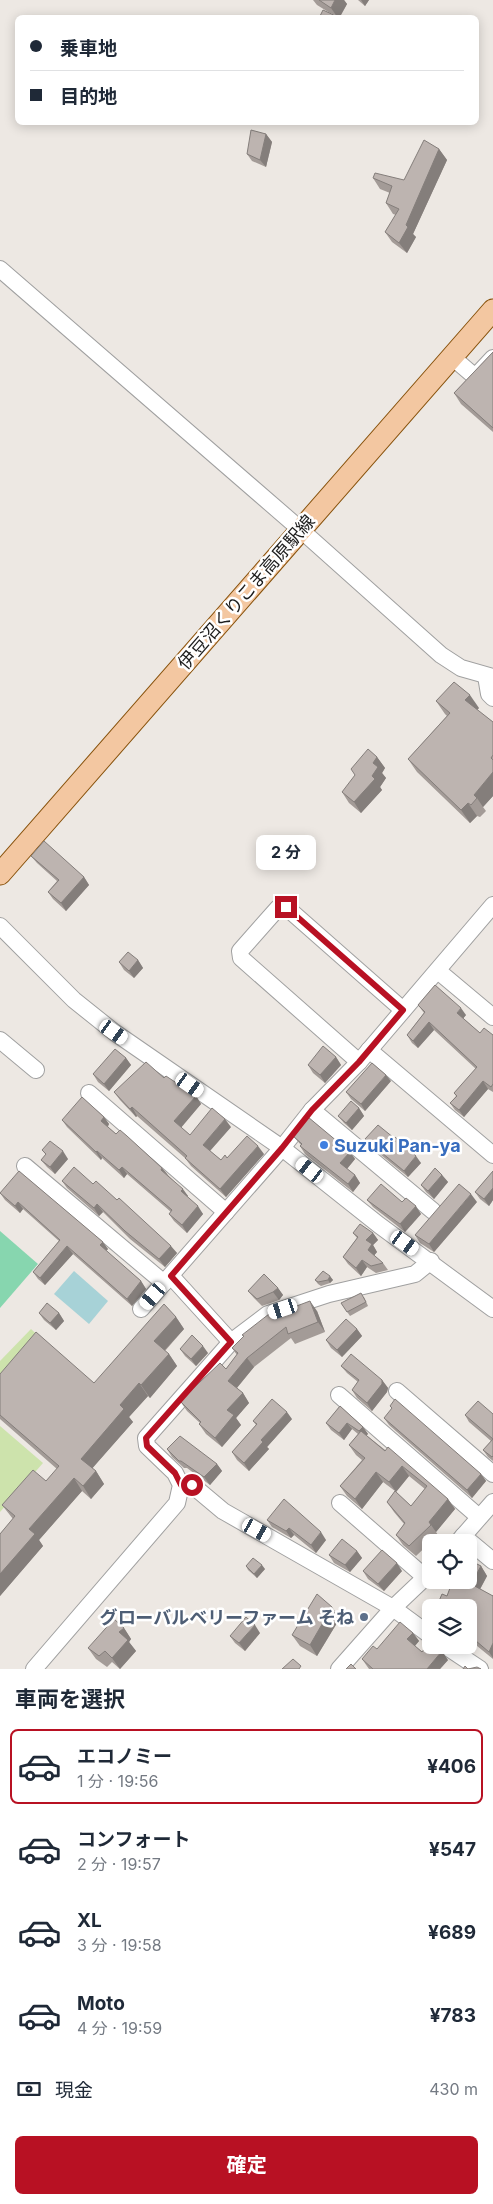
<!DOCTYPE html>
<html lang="ja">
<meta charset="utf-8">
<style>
:root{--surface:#fff;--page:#f2f2f3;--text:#1f2937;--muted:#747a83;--line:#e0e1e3;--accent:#b81123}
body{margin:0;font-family:Inter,"Noto Sans JP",sans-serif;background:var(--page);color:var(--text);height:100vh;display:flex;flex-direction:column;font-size:19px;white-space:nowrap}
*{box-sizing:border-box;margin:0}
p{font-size:16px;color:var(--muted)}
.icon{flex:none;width:28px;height:28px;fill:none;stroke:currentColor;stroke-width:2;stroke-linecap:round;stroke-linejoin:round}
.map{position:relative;height:1669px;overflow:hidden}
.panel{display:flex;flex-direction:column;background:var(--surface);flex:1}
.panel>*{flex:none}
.banner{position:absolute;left:15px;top:15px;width:464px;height:110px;border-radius:8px;box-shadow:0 2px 12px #0003;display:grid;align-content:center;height:110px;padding:0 15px;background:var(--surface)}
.controls{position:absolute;left:422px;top:1534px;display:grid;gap:10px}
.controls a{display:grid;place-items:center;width:55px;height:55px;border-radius:8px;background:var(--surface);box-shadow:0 2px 12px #0003;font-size:25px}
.end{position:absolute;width:22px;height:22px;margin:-11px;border:6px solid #b81123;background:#fff;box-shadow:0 0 0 2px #fff}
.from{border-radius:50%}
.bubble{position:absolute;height:35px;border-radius:8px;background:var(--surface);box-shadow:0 2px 12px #0003;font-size:16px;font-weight:700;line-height:35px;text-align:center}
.car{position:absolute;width:15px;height:30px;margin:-15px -8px;border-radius:6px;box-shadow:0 0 4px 1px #0007;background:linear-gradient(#fff 24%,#345 0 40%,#fff 0 76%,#345 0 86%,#fff 0)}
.banner b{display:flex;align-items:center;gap:18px;height:48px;font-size:19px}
.banner b+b{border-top:1px solid var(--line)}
.banner i{width:12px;height:12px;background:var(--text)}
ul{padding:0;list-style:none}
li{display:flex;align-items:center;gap:15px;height:75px;margin:0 10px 8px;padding:0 5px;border:2px solid transparent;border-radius:8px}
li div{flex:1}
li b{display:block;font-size:19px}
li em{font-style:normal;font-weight:700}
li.selected{border-color:var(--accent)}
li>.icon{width:45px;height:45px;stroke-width:1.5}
h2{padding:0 15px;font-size:22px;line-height:60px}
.pay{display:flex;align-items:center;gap:12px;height:55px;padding:0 15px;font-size:19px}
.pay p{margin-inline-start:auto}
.primary-button{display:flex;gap:10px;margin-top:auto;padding:10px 15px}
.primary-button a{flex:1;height:58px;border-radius:8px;background:var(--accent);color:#fff;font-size:20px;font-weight:700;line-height:58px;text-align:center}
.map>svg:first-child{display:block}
.grass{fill:#cde3ac}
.pitch{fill:#87d6af}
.water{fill:#a7d2d7}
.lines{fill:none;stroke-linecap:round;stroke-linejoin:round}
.minor-casing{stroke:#a0a0a0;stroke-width:18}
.major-casing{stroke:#88520c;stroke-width:23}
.minor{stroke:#fff;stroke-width:16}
.major{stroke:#f3c7a1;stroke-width:21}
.wall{fill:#a39b97;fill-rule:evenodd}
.shaded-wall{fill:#847e7b}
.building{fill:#bdb4b0;stroke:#847e7b}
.route{stroke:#b81123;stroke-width:6}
.shop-dot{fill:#3f7fe0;stroke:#fff;stroke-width:2}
.service-dot{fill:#5c6f8a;stroke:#fff;stroke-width:2}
.labels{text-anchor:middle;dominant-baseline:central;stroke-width:5;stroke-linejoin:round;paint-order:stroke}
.street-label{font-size:18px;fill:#1c1c1c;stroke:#fff}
.shop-label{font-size:18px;font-weight:bold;fill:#366cbe;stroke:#fff;text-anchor:start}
.service-label{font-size:18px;font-weight:bold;fill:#4e5e75;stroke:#fff;text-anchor:end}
</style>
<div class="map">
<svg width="493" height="1669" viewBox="0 0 493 1669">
<rect width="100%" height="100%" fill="#ede8e3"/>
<g class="grass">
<path d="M 31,1329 L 45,1342 L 0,1393 L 0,1361 Z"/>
<path d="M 0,1426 L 43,1463 L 0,1512 Z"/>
</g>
<path class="pitch" d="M 0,1231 L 38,1264 L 0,1308 Z"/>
<path class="water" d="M 74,1271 L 108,1301 L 89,1324 L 54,1294 Z"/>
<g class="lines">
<defs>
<g id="minor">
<path d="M 0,269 L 301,530 L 441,655 L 461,668 L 493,677"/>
<path d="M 452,357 L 473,375 L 478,374 L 493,358"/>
<path d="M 486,676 L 489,694 L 493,698"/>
<path d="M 0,926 L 74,1000 L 114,1032 L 282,1148 L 379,1225 L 493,1309"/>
<path d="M 438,971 L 493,1017"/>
<path d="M 0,1040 L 36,1070"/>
<path d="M 369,1050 L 493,1155"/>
<path d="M 359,1062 L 241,958 L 240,951 L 278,908 L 286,907 L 403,1010"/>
<path d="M 89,1093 L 226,1212"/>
<path d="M 312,1110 L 433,1211"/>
<path d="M 25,1166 L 164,1283"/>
<path d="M 171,1276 L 231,1342"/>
<path d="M 141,1309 L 282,1148 L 312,1110 L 359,1062 L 493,905"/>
<path d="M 397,1391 L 493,1474"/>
<path d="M 339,1395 L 479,1517"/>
<path d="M 181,1485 L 192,1485 L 223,1511 L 393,1608 L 431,1636"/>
<path d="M 340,1503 L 426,1578"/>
<path d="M 463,1536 L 493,1561"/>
<path d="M 458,1542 L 493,1502"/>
<path d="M 444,1645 L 480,1669"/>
<path d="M 34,1669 L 177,1503 L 181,1485 L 175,1473 L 147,1446 L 146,1438 L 231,1342 L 268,1314 L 329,1294 L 415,1274 L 431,1261"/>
<path d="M 339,1669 L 393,1608 L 431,1572"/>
</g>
<path id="major" d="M 0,874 L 493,310"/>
</defs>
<use href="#minor" class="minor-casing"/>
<use href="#major" class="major-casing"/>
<use href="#minor" class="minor"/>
<use href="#major" class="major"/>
</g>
<g class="wall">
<path d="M 313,0 L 344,0 L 347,4 L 340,17 L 330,13 L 317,5 Z"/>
<path d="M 358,0 L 369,0 L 365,6 Z"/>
<path d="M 266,134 L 272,142 L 266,167 L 252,161 L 247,154 Z"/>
<path d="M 439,149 L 447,160 L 413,234 L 416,237 L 407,253 L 392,242 L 385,232 L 396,215 L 393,214 L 386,203 L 390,193 L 380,189 L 373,178 L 404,180 Z"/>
<path d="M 493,352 L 493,432 L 461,404 L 454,393 Z"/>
<path d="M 436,701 L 479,708 L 477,710 L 493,722 L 493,796 L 483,807 L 486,811 L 480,817 L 477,816 L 470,823 L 417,772 L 408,759 L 447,716 L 445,714 Z"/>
<path d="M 377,757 L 385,768 L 382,773 L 386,778 L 380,787 L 382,790 L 361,813 L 349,803 L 342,792 Z"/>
<path d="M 31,856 L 84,877 L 89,885 L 66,911 L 53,899 L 48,892 L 57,881 L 37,863 Z"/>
<path d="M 138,960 L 143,968 L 134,978 L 124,970 L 119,962 Z"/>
<path d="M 418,1005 L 466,1015 L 463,1018 L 480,1033 L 493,1035 L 493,1092 L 488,1089 L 464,1117 L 455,1110 L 450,1103 L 456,1096 L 454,1093 L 476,1069 L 434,1030 L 418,1048 L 412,1043 L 407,1035 L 424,1013 Z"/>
<path d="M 336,1057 L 341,1065 L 325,1083 L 313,1073 L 308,1065 Z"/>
<path d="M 126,1058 L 131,1065 L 109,1091 L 98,1082 L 93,1074 Z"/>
<path d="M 164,1078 L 196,1096 L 201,1104 L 181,1127 L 190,1135 L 231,1127 L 210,1151 L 221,1160 L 227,1158 L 264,1154 L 226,1197 L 191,1166 L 185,1158 L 137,1116 L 136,1117 L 120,1100 L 114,1092 Z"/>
<path d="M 391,1081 L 365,1111 L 351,1099 L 346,1092 Z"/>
<path d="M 359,1108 L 364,1116 L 352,1130 L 344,1123 L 338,1116 Z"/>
<path d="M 104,1117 L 109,1124 L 108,1127 L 116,1134 L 162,1168 L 168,1175 L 188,1196 L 187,1197 L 203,1214 L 187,1233 L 174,1221 L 169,1214 L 171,1212 L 127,1174 L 124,1178 L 102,1158 L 101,1160 L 67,1127 L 62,1120 Z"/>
<path d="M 293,1136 L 350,1152 L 355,1159 L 347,1169 L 355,1175 L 360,1183 L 353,1192 L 305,1154 L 300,1146 L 301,1145 Z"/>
<path d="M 365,1139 L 421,1163 L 408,1177 L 370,1146 Z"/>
<path d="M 42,1150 L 68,1159 L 55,1174 L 47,1167 L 41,1160 L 46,1155 Z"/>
<path d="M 493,1171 L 493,1200 L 489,1206 L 480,1199 L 475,1192 Z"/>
<path d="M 442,1175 L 448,1182 L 434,1199 L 426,1192 L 421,1185 Z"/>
<path d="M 62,1181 L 93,1184 L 177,1253 L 165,1267 L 130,1239 L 103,1212 L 99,1216 L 67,1188 Z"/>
<path d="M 0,1193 L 108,1249 L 106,1251 L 141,1281 L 146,1289 L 132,1306 L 73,1254 L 45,1285 L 38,1279 L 33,1272 L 59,1241 L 23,1209 L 20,1213 L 5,1200 Z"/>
<path d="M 367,1200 L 402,1202 L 421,1214 L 405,1232 L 373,1207 Z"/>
<path d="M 477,1202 L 434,1252 L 420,1243 L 415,1235 Z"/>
<path d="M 353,1233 L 373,1233 L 378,1240 L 373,1245 L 377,1252 L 374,1255 L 383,1263 L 388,1270 L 376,1273 L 367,1267 L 361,1276 L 348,1264 L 343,1257 L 357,1238 Z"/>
<path d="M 323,1271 L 333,1280 L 330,1283 L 321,1286 L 318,1284 L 315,1280 Z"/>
<path d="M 278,1288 L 283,1295 L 279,1300 L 262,1306 L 254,1298 L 248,1291 Z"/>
<path d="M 364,1297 L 368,1306 L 350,1316 L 341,1303 Z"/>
<path d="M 317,1311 L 325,1332 L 295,1344 L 291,1338 L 254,1367 L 237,1388 L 243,1393 L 249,1403 L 236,1418 L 241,1425 L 222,1447 L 206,1434 L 199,1424 L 200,1423 L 187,1411 L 180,1401 L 226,1369 L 237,1355 L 232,1348 L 270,1316 Z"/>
<path d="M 39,1313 L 59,1313 L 64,1321 L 56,1330 L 44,1320 Z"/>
<path d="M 176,1317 L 184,1329 L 165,1351 L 169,1354 L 177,1366 L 150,1398 L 148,1396 L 129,1417 L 133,1422 L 92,1468 L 96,1471 L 104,1484 L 91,1499 L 82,1491 L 39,1540 L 43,1546 L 0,1596 L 0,1534 L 13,1519 L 2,1505 L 46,1481 L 57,1469 L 0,1419 L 0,1374 L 94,1383 Z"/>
<path d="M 357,1329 L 362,1336 L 342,1357 L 331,1348 L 326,1340 Z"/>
<path d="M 180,1349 L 208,1353 L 196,1366 L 185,1356 Z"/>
<path d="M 341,1366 L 382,1380 L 388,1388 L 387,1392 L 372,1411 L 357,1398 L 352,1390 L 358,1382 L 347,1373 Z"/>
<path d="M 340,1406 L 363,1427 L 368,1434 L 366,1435 L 448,1499 L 455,1509 L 436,1532 L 438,1535 L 416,1556 L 403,1545 L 396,1535 L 404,1524 L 394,1512 L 387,1502 L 395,1491 L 383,1482 L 362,1509 L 347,1496 L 340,1486 L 362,1460 L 356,1455 L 349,1445 L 358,1434 L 352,1429 L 344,1440 L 331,1430 L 326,1423 ZM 409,1476 L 425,1489 L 411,1506 L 396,1492 Z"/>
<path d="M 493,1414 L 493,1461 L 488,1457 L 483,1450 L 491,1441 L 469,1422 L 465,1415 Z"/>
<path d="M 384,1418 L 481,1474 L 486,1481 L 472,1498 L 389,1425 Z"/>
<path d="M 292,1419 L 267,1447 L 269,1449 L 249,1471 L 237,1460 L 232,1452 L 256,1425 L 253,1421 Z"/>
<path d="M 167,1449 L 217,1464 L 222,1471 L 210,1485 L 187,1468 L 184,1468 L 172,1457 Z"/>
<path d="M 267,1520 L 326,1540 L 316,1553 L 294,1535 L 291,1538 L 272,1527 Z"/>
<path d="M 357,1551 L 362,1558 L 350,1572 L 334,1563 L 329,1555 Z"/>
<path d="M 246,1566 L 265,1569 L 257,1578 L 248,1570 Z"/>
<path d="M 481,1566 L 487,1576 L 480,1589 L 493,1596 L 493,1595 L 493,1659 L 471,1641 L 469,1645 L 469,1608 Z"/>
<path d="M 363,1571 L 402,1571 L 384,1591 L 368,1579 Z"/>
<path d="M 340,1618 L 317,1656 L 300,1646 L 292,1635 Z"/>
<path d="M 124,1628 L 131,1639 L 129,1642 L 136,1651 L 120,1669 L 112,1662 L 107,1667 L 96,1659 L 88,1648 Z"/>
<path d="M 260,1633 L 245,1651 L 235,1643 L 230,1636 Z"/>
<path d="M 413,1633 L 419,1641 L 415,1646 L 422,1652 L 448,1660 L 440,1669 L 369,1669 L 362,1659 L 377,1649 Z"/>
</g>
<g class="shaded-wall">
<path d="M 335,0 L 344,0 L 347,4 L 339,18 L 338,18 L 331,8 Z"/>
<path d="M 361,0 L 369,0 L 365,6 Z"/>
<path d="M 266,134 L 272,142 L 266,167 L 260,160 Z"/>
<path d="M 439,149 L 447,160 L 413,234 L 416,237 L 407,253 L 399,243 L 406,225 Z"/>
<path d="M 470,695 L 479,708 L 474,713 L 465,700 Z"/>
<path d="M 377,757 L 385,768 L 382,773 L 386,778 L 380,787 L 382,790 L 361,813 L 354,802 L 372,776 L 373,763 Z"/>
<path d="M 493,772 L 493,796 L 483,807 L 477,798 L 474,795 Z"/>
<path d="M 468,803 L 477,816 L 470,823 L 461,810 Z"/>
<path d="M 84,877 L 89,885 L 66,911 L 61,903 Z"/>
<path d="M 138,960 L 143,968 L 134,978 L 129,971 Z"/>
<path d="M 461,1008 L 466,1015 L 462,1020 L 457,1013 Z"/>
<path d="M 429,1022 L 434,1030 L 418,1048 L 413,1041 Z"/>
<path d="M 336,1057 L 341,1065 L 325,1083 L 320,1075 Z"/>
<path d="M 126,1058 L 131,1065 L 109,1091 L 104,1084 Z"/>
<path d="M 386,1075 L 391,1081 L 365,1111 L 361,1104 Z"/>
<path d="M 483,1081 L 488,1089 L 464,1117 L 459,1110 Z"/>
<path d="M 196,1096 L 201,1104 L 180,1129 L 174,1121 Z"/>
<path d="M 132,1107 L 137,1116 L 136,1117 L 130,1109 Z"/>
<path d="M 359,1108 L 364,1116 L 352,1130 L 346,1123 Z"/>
<path d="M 104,1117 L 109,1124 L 106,1128 L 101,1121 Z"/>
<path d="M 225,1119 L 231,1127 L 208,1153 L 203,1145 Z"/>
<path d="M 258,1146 L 264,1154 L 226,1197 L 220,1189 Z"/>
<path d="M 63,1151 L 68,1159 L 55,1174 L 50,1167 Z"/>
<path d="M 97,1151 L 102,1158 L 101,1160 L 96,1152 Z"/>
<path d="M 350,1152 L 355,1159 L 346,1170 L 340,1163 Z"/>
<path d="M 416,1156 L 421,1163 L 408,1177 L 404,1171 Z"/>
<path d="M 122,1167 L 127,1174 L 124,1178 L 119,1170 Z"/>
<path d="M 162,1168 L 168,1175 L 161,1170 Z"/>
<path d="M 355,1175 L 360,1183 L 353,1192 L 348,1184 Z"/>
<path d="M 442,1175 L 448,1182 L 434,1199 L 428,1191 Z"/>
<path d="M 493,1188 L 493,1200 L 489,1206 L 484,1199 Z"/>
<path d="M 183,1189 L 188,1196 L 186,1198 L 181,1191 Z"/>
<path d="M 471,1194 L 477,1202 L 434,1252 L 429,1244 Z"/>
<path d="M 18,1202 L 23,1209 L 20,1213 L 15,1206 Z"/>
<path d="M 97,1204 L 103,1212 L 99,1216 L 94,1208 Z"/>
<path d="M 198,1206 L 203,1214 L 187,1233 L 182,1225 Z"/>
<path d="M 416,1206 L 421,1214 L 405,1232 L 400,1224 Z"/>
<path d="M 373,1233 L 378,1240 L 373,1245 L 377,1252 L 373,1257 L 368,1250 L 366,1240 Z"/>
<path d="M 103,1242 L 108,1249 L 105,1252 L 100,1245 Z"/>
<path d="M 67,1246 L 73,1254 L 45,1285 L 40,1278 Z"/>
<path d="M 171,1246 L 177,1253 L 165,1267 L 159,1259 Z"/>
<path d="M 362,1260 L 367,1267 L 361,1276 L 356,1268 Z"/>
<path d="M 330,1276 L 333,1280 L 330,1283 L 328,1280 Z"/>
<path d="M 141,1281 L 146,1289 L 132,1306 L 127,1299 Z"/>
<path d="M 278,1288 L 283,1295 L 279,1300 L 273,1292 Z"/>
<path d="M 310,1301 L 317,1311 L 325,1332 L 318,1322 Z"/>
<path d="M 59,1313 L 64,1321 L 56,1330 L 50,1323 Z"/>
<path d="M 176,1317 L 184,1329 L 162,1353 L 154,1341 Z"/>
<path d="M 357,1329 L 362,1336 L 342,1357 L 337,1350 Z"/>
<path d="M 203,1346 L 208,1353 L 196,1366 L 191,1359 Z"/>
<path d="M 169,1354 L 177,1366 L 150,1398 L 141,1385 Z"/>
<path d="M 247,1358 L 254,1367 L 235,1390 L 228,1381 Z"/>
<path d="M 382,1380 L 388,1388 L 387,1392 L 372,1411 L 367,1403 Z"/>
<path d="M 139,1383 L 148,1396 L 129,1417 L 133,1422 L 90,1471 L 81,1459 L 120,1405 Z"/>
<path d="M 243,1393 L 249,1403 L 236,1418 L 241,1425 L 222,1447 L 215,1438 L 227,1410 Z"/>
<path d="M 287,1412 L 292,1419 L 267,1447 L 269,1449 L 249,1471 L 244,1463 L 261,1440 Z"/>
<path d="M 347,1423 L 352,1429 L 344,1440 L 339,1433 Z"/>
<path d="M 363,1427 L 368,1434 L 364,1438 L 359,1431 Z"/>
<path d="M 217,1464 L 222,1471 L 210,1485 L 204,1477 Z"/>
<path d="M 402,1466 L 409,1476 L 396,1492 L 389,1482 Z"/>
<path d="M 96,1471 L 104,1484 L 91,1499 L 83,1486 Z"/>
<path d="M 376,1472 L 383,1482 L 362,1509 L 355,1499 Z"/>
<path d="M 481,1474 L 486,1481 L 472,1498 L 467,1490 Z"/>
<path d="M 74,1478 L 82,1491 L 39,1540 L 43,1546 L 0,1596 L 0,1574 L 29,1529 Z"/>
<path d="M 448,1499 L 455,1509 L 436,1532 L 429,1522 Z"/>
<path d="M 289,1528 L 294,1535 L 291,1538 L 286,1531 Z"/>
<path d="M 321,1532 L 326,1540 L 316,1553 L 311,1545 Z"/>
<path d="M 357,1551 L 362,1558 L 350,1572 L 345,1565 Z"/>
<path d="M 397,1563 L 402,1571 L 384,1591 L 378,1584 Z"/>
<path d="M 262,1565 L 265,1569 L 257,1578 L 254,1574 Z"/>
<path d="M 481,1566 L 487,1576 L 478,1593 L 471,1584 Z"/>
<path d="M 332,1607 L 340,1618 L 317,1656 L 310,1645 Z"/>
<path d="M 255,1625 L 260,1633 L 245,1651 L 239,1643 Z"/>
<path d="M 124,1628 L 131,1639 L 129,1642 L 136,1651 L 120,1669 L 112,1658 L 119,1632 Z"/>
<path d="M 413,1633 L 419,1641 L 413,1648 L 407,1639 Z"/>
<path d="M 493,1643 L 493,1658 L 489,1652 Z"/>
<path d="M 442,1651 L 448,1660 L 440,1669 L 427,1669 Z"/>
</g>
<g class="building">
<path d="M 319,0 L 335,0 L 331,8 Z"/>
<path d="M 323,10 L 340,18 L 319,18 Z"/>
<path d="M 251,130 L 266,134 L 260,160 L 247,154 Z"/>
<path d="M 424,140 L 439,149 L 406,225 L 408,227 L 399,243 L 385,232 L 399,209 L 386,203 L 392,186 L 373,178 L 375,173 L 404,180 Z"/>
<path d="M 493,352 L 493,428 L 454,393 Z"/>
<path d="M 454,682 L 470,695 L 465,700 L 493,722 L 493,755 L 491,758 L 493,760 L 493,772 L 474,795 L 477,798 L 471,805 L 468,803 L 461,810 L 408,759 L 450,713 L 436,701 Z"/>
<path d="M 368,749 L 377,757 L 373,763 L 378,767 L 372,776 L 375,779 L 354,802 L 342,792 L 355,775 L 351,769 Z"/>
<path d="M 44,841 L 84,877 L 61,903 L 48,892 L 59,880 L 31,856 Z"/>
<path d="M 128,952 L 138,960 L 129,971 L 119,962 Z"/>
<path d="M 435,985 L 461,1008 L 457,1013 L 480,1033 L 484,1028 L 493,1035 L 493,1084 L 491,1087 L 483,1081 L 459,1110 L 450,1103 L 457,1096 L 454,1093 L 477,1067 L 429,1022 L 413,1041 L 407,1035 L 425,1012 L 418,1005 Z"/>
<path d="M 323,1046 L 336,1057 L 320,1075 L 308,1065 Z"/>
<path d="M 115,1049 L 126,1058 L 104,1084 L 93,1074 Z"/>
<path d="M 146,1062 L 164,1078 L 166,1076 L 196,1096 L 174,1121 L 190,1135 L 212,1108 L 225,1119 L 203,1145 L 221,1160 L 225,1155 L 227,1158 L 247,1136 L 258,1146 L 220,1189 L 185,1158 L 187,1156 L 132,1107 L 130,1109 L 114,1092 Z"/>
<path d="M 372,1063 L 386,1075 L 361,1104 L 346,1092 Z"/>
<path d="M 82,1097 L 104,1117 L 101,1121 L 116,1134 L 120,1130 L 127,1136 L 162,1168 L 161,1170 L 183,1189 L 181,1191 L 198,1206 L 182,1225 L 169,1214 L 172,1210 L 122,1167 L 119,1170 L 97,1151 L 96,1152 L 62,1120 Z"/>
<path d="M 351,1101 L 359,1108 L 346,1123 L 338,1116 Z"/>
<path d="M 308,1117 L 350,1152 L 340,1163 L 355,1175 L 348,1184 L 300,1146 L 302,1144 L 293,1136 Z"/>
<path d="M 378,1125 L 394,1138 L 395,1137 L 416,1156 L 404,1171 L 365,1139 Z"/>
<path d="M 50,1141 L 63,1151 L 50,1167 L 41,1160 L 46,1154 L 42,1150 Z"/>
<path d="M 74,1167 L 93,1184 L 96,1181 L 117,1200 L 119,1198 L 171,1246 L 159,1259 L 125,1231 L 97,1204 L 94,1208 L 62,1181 Z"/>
<path d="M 435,1168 L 442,1175 L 428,1191 L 421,1185 Z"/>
<path d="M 19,1171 L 103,1242 L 100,1245 L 141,1281 L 127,1299 L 67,1246 L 40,1278 L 33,1272 L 60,1240 L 18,1202 L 15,1206 L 0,1193 Z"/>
<path d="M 493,1171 L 493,1188 L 484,1199 L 475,1192 Z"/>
<path d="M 381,1184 L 402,1202 L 406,1198 L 416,1206 L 400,1224 L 367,1200 Z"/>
<path d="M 459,1184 L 471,1194 L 429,1244 L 415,1235 Z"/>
<path d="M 360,1224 L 373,1233 L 366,1240 L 372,1244 L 368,1250 L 383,1263 L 371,1266 L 362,1260 L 356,1268 L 343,1257 L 358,1237 L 353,1233 Z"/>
<path d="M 323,1271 L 330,1276 L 328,1280 L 318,1282 L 315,1280 Z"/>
<path d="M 264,1274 L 278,1288 L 273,1292 L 257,1299 L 248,1291 Z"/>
<path d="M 361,1293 L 366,1302 L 347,1312 L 341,1303 Z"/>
<path d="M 310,1301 L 318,1322 L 288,1334 L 286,1327 L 247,1358 L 228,1381 L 243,1393 L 227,1410 L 234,1415 L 215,1438 L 199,1424 L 201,1422 L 180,1401 L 220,1363 L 226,1369 L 238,1353 L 232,1348 L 244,1336 L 242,1335 L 269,1314 L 270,1316 Z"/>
<path d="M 47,1303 L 59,1313 L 50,1323 L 39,1313 Z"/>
<path d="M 164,1304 L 176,1317 L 154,1341 L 169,1354 L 141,1385 L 139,1383 L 120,1405 L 124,1409 L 81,1459 L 96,1471 L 83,1486 L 74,1478 L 29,1529 L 35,1534 L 0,1574 L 0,1534 L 15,1516 L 2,1505 L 33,1470 L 46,1481 L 59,1466 L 0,1415 L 0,1374 L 36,1332 L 94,1383 Z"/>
<path d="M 346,1319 L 357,1329 L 337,1350 L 326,1340 Z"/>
<path d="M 192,1335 L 203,1346 L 191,1359 L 180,1349 Z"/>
<path d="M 351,1354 L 382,1380 L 382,1384 L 367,1403 L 352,1390 L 359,1380 L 341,1366 Z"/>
<path d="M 272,1399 L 287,1412 L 261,1440 L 263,1442 L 244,1463 L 232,1452 L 257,1424 L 253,1421 Z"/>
<path d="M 395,1399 L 481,1474 L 467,1490 L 384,1418 L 392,1408 L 390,1406 Z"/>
<path d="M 478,1401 L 493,1414 L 493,1456 L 492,1457 L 483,1450 L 493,1439 L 465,1415 Z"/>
<path d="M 340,1406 L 363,1427 L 359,1431 L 347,1423 L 339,1433 L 326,1423 Z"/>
<path d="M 361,1431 L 385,1451 L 388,1447 L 448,1499 L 429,1522 L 431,1525 L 409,1546 L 396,1535 L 405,1523 L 387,1502 L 395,1491 L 411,1506 L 427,1486 L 402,1466 L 389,1482 L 376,1472 L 355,1499 L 340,1486 L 365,1458 L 349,1445 Z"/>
<path d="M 180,1436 L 217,1464 L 204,1477 L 181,1461 L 179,1461 L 167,1449 Z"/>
<path d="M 284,1499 L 321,1532 L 311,1545 L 289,1528 L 286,1531 L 267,1520 Z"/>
<path d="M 342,1539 L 357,1551 L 345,1565 L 329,1555 Z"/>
<path d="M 382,1550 L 397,1563 L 378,1584 L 363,1571 Z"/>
<path d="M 253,1558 L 262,1565 L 254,1574 L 246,1566 Z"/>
<path d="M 469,1560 L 481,1566 L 471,1584 L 493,1596 L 493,1595 L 493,1643 L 489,1652 L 469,1635 L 469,1608 L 436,1608 L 442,1594 L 447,1596 L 453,1580 L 469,1580 Z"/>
<path d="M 317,1594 L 332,1607 L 310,1645 L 292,1635 Z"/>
<path d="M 246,1617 L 255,1625 L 239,1643 L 230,1636 Z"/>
<path d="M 114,1619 L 124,1628 L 119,1632 L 128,1640 L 112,1658 L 105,1651 L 99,1656 L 88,1648 Z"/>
<path d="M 400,1622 L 413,1633 L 407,1639 L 422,1652 L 430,1642 L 431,1643 L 431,1645 L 434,1645 L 442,1651 L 427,1669 L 373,1669 L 362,1659 L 373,1646 L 377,1649 Z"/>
<path d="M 293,1659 L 301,1666 L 299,1669 L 282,1669 Z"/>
<path d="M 351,1664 L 356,1669 L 346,1669 Z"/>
<path d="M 465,1666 L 468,1669 L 477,1667 L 481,1669 L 463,1669 Z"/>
</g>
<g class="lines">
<path class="route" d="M 192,1485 L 181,1485 L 175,1473 L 147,1446 L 146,1438 L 231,1342 L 171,1276 L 282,1148 L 312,1110 L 359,1062 L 403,1010 L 286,907"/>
</g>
<circle class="shop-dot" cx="324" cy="1145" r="5"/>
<circle class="service-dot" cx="364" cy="1617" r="5"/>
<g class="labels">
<g class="street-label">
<text transform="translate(246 592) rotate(-49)">伊豆沼くりこま高原駅線</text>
</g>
<g class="shop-label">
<text x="334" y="1145">Suzuki Pan-ya</text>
</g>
<g class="service-label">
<text x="354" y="1617">グローバルベリーファーム そね</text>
</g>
</g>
</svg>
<div class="controls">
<a><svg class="icon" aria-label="locate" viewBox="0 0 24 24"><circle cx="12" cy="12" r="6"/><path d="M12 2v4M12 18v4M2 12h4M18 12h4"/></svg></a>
<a><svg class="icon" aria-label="layers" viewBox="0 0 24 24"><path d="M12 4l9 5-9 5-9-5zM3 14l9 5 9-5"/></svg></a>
</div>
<i class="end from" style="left:192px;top:1485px"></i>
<i class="end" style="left:286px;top:907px"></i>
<div class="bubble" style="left:256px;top:835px;width:60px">2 分</div>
<i class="car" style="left:114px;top:1032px;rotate:125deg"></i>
<i class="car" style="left:190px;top:1085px;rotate:125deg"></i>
<i class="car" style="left:310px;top:1170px;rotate:308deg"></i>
<i class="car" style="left:405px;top:1243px;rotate:125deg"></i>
<i class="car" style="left:153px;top:1296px;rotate:221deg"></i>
<i class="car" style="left:283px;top:1309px;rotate:252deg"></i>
<i class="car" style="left:257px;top:1530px;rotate:119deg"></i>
<div class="banner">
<b><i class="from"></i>乗車地</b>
<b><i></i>目的地</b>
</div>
</div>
<section class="panel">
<h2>車両を選択</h2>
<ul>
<li class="selected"><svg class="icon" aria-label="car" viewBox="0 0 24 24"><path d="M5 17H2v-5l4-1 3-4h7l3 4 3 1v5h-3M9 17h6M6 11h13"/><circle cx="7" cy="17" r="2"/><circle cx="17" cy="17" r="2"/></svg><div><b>エコノミー</b><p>1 分 · 19:56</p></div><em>¥406</em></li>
<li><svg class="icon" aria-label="car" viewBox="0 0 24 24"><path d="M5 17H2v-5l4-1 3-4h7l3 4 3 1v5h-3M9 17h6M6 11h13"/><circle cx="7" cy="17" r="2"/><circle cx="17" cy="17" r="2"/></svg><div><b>コンフォート</b><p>2 分 · 19:57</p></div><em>¥547</em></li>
<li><svg class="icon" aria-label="car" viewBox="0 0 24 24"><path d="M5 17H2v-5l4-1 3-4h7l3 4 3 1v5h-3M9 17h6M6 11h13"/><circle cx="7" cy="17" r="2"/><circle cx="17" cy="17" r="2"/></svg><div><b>XL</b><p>3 分 · 19:58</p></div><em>¥689</em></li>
<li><svg class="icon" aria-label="car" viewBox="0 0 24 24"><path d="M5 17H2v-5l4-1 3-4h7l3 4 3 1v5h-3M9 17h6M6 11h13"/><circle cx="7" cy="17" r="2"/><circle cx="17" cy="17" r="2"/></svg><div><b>Moto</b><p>4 分 · 19:59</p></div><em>¥783</em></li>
</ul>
<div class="pay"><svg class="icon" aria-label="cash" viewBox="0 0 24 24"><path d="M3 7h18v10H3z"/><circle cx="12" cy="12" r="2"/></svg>現金<p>430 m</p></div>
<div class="primary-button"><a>確定</a></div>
</section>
